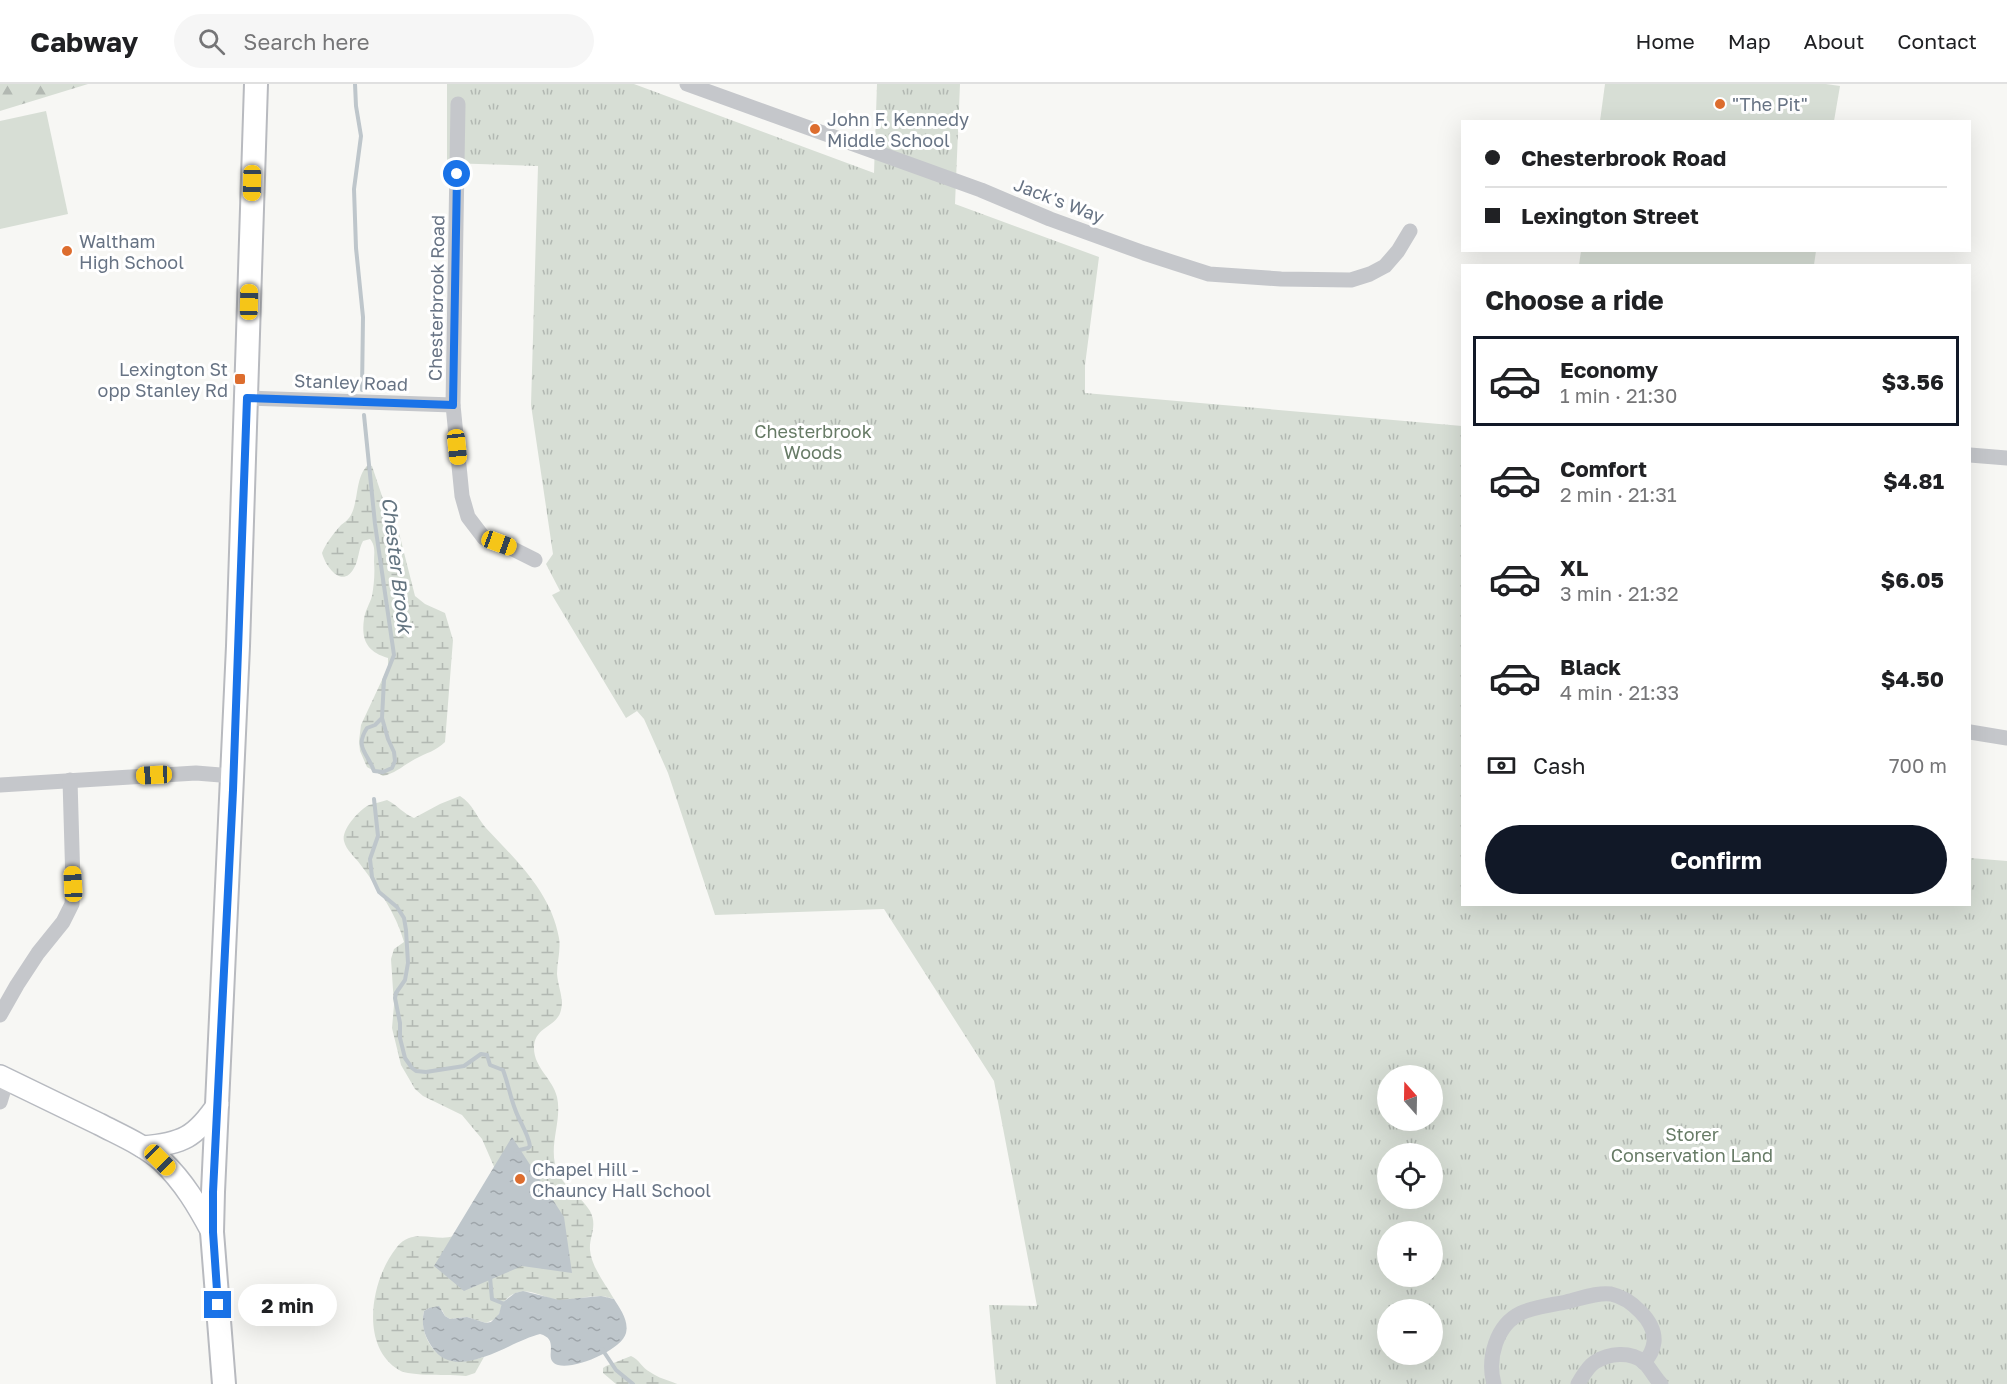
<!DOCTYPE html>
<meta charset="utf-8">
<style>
:root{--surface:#fff;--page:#f6f6f6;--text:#202124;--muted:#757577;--line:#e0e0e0;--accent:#111827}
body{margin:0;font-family:"Golos Text",sans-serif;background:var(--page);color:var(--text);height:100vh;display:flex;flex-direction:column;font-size:22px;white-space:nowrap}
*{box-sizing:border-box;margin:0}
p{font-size:20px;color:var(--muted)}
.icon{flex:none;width:33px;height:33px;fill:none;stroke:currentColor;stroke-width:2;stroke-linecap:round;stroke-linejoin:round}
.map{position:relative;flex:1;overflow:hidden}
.drawer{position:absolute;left:1461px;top:180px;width:510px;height:642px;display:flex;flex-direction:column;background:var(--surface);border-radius:0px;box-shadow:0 6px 24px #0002}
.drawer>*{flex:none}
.hud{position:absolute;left:1461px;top:36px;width:510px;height:132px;border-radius:0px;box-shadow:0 6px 24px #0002;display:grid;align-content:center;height:132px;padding:0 24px;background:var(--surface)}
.needle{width:39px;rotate:340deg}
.controls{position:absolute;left:1377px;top:981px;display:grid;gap:12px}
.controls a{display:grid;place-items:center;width:66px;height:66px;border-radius:50%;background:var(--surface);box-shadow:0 6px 24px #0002;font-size:30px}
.end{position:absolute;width:27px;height:27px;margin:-14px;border:8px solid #1a73e8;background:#fff;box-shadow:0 0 0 3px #fff}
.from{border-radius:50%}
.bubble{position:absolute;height:42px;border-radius:21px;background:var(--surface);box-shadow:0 6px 24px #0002;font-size:20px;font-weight:700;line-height:42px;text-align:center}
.car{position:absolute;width:18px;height:36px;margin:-18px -9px;border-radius:8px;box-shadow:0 0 4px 2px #0007;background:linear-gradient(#f5c518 24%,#345 0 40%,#f5c518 0 76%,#345 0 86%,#f5c518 0)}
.hud b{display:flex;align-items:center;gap:21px;height:57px;font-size:22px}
.hud b+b{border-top:2px solid var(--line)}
.hud i{width:15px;height:15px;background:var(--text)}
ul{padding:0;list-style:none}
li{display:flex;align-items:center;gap:18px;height:90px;margin:0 12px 9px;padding:0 12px;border:3px solid transparent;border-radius:0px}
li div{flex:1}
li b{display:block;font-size:22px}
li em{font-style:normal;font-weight:700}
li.current{border-color:var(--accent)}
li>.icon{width:54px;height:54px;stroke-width:1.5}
h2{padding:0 24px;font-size:27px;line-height:72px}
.pay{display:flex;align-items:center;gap:15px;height:66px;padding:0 24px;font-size:22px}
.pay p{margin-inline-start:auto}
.primary-button{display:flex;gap:12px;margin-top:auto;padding:12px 24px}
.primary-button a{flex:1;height:69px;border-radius:36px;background:var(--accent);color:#fff;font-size:24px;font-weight:700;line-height:69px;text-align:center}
header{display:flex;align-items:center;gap:36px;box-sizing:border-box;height:84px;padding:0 30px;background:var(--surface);border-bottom:2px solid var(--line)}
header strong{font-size:28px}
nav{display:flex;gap:33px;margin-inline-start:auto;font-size:21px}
.search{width:420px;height:54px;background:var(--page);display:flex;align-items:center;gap:15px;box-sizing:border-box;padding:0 21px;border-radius:33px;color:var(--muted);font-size:22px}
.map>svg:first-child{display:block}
.grass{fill:#d7ded5}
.forest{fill:url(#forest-firs)}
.wetland{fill:url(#wetland-marsh)}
.park{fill:url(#park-tufts);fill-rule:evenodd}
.water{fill:url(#water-ripples)}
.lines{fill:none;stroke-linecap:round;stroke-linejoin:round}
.stream{stroke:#bec6cb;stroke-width:4}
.secondary-casing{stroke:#b7bac0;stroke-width:24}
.primary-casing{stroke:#b8babf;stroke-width:26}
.street{stroke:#c5c7cb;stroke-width:15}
.secondary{stroke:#fff;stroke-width:21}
.primary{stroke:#fff;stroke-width:22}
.route{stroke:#1a73e8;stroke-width:8}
.poi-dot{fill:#dd6d2e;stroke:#fff;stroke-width:2}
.labels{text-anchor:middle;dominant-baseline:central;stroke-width:6;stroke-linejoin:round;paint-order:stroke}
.poi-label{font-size:18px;fill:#677384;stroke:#fff;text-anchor:start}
.street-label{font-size:18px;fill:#677384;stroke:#fff}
.park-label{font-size:18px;fill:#677b66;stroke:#fff}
.water-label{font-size:20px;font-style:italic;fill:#637480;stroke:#fff}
</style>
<header>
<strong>Cabway</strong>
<div class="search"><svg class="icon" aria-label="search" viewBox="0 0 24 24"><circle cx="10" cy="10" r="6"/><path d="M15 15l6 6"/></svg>Search here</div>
<nav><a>Home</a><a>Map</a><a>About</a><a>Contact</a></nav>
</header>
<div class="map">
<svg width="2007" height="1300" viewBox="0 0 2007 1300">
<defs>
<pattern id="forest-firs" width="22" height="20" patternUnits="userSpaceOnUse" patternTransform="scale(1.5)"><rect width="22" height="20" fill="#d7ded5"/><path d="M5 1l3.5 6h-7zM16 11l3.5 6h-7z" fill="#b2b8b2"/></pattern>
<pattern id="wetland-marsh" width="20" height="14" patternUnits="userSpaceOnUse" patternTransform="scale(1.5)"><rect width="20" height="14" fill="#d7ded5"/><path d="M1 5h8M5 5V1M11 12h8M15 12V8" fill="none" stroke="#b2b8b2"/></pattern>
<pattern id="park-tufts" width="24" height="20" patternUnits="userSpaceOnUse" patternTransform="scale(1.5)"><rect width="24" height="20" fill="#d7ded5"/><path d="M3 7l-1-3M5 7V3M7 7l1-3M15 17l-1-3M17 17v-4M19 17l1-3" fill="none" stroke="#b2b8b2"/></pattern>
<pattern id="water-ripples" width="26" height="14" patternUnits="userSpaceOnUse" patternTransform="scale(1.5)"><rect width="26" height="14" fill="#bec6cb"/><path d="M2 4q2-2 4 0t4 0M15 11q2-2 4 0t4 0" fill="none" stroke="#9ea5aa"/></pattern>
</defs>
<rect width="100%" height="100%" fill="#f7f7f4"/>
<g class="grass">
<path d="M 1605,0 L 1826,0 L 1840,2 L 1834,37 L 1600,37 Z"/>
<path d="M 46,27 L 68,130 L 0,145 L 0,37 Z"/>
<path d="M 1581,167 L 1581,166 L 1816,167 L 1814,181 L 1579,181 Z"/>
</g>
<path class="forest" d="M 0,0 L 88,0 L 0,27 Z"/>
<g class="wetland">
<path d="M 368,381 L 372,382 L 383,415 L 396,437 L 415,512 L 425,520 L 445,529 L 453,556 L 445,658 C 436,667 426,669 415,675 C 404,681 396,689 383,692 L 367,683 L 360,667 L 359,657 L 361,641 L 388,583 L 388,574 C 367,568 361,556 364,535 C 365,527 370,519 372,512 C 374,501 375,489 374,478 C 374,470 376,462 370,455 L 363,457 C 358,466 359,476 354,484 C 343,505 326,484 322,469 C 326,459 333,450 341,441 C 345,438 349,435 351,431 C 359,416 355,393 368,381 Z"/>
<path d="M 460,712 C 473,720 476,732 485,743 C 516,776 551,808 559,854 C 561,866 557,878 557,890 C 558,903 564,914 561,926 C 557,944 534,942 534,964 C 534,984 553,995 557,1013 C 562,1035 550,1058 555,1080 C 560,1102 579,1109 590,1127 C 598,1142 589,1152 590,1166 C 591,1182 606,1201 614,1215 C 595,1208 577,1217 557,1216 C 543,1214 531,1204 516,1209 C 500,1215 503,1224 497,1234 L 486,1239 L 467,1233 L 450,1235 L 445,1232 L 442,1226 L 429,1224 L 424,1227 C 419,1248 432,1275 456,1277 C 465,1278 475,1275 484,1273 L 475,1289 L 466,1292 C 451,1290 410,1293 399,1286 C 358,1261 372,1193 397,1163 C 416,1139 446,1166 463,1145 C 467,1141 469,1134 472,1129 C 480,1114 487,1100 495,1085 L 482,1055 L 462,1031 L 423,1012 L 415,1005 L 401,981 L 392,944 L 394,921 L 391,875 L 394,865 L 404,858 C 396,829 378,804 360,780 C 355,773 346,766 344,757 C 341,746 359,726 369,721 C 375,719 382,718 387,716 C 397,721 404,730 414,734 L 440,720 Z"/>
<path d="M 631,1272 C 639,1275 642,1284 650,1288 C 658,1294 668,1296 677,1300 L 616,1300 L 603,1289 L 603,1284 L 606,1282 Z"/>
</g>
<path class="park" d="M 447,0 L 634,0 L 874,89 L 877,0 L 960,0 L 955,120 L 1099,173 L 1085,281 L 1085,309 L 1462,342 L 1462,820 L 1970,820 L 1970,774 L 2007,777 L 2007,1300 L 996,1300 L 989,1221 L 1037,1222 L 994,997 L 884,825 L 715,831 L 668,689 L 644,635 L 637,627 L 626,634 L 552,511 L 560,507 L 546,480 L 553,470 L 531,321 L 538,82 L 447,79 ZM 1388,992 L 1432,992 L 1432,1036 L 1388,1036 ZM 1388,1070 L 1432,1070 L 1432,1114 L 1388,1114 ZM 1388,1148 L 1432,1148 L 1432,1192 L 1388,1192 ZM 1388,1226 L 1432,1226 L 1432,1270 L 1388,1270 Z"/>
<g class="water">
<path d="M 512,1053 L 564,1133 L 572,1189 L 522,1182 L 464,1207 L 434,1182 Z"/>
<path d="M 523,1207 L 559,1216 L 601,1212 L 614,1215 C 620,1225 629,1236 626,1249 C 622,1266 574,1286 558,1281 C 541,1276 562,1256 540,1250 C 510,1257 456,1300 432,1263 C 424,1251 421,1241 424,1227 L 429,1224 L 439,1222 L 445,1232 L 450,1235 L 467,1233 L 486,1239 L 491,1238 L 499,1230 L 502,1219 L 515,1209 Z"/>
</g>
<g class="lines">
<g class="stream">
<path d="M 355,0 L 356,22 L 361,52 L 354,105 L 356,164 L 363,233 L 362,306"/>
<path d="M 364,331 L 375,440 L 394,571 L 384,596 L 382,634 L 388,655 L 394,668 L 395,677 L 392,684 L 383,688 L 374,687 C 368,669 354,664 367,644 L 375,641 L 382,634"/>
<path d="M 374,715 L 378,752 L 370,775 L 372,793 L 379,808 L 397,823 L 404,834 L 406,846 L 408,879 L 405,896 L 396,909 L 395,914 L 400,939 L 400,954 L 405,974 L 412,984 L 416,987 L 426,988 L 464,982 L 481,970 L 487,971 L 490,981 L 503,986 C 508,999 510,1012 515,1025 C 519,1037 528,1049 530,1062 L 528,1064 L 515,1067"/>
<path d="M 490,1193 L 492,1215 L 507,1221"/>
<path d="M 602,1265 L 616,1286 L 633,1300"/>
</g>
<defs>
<g id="secondary">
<path d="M 0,992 C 33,1008 66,1024 99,1040 C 120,1051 144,1061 162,1077 C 184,1098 198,1122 212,1148"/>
<path d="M 143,1063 C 182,1060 196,1053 218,1020"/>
</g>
<path id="primary" d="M 224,1300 L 212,1148 L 213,1108 L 238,562 L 256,0"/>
</defs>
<use href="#secondary" class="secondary-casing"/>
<use href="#primary" class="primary-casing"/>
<g class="street">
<path d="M 687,0 L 981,106 L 1050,135 L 1144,169 L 1209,190 L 1281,195 L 1351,196 L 1370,190 L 1385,182 L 1398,167 L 1410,147"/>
<path d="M 458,20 L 453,321 L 462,412 L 468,433 L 484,454 L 513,465 L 535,476"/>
<path d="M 247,314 L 453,321"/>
<path d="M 1970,371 L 2007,374"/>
<path d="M 1970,648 L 2007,654"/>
<path d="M 0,701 L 196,689 L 233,692"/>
<path d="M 0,931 L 17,901 L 38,869 L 63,838 L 72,820 L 73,800 L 70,696"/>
<path d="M 0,1018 L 7,995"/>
<path d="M 1494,1300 C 1487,1275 1496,1241 1521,1229 C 1534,1223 1552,1221 1566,1218 C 1580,1215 1597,1208 1611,1210 C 1630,1214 1656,1237 1654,1258 C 1653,1267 1649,1272 1644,1279"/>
<path d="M 1578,1300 C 1583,1292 1587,1283 1595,1278 C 1609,1269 1630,1267 1644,1278 C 1650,1284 1655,1294 1661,1300"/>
</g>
<use href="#secondary" class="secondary"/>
<use href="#primary" class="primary"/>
</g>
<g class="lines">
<path class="route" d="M 218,1221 L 213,1148 L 213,1108 L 233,706 L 247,314 L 453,321 L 457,90"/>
</g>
<g class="poi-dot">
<circle cx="1720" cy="20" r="6"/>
<circle cx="815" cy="45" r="6"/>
<circle cx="67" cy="167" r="6"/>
<rect x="234" y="289" width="12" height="12" rx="3"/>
<circle cx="520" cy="1095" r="6"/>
</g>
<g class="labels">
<g class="poi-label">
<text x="1732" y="20">"The Pit"</text>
<text x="827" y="35">John F. Kennedy<tspan x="827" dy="21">Middle School</tspan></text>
<text x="79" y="157">Waltham<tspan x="79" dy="21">High School</tspan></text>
<text x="228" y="285" text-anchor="end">Lexington St<tspan x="228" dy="21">opp Stanley Rd</tspan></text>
<text x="532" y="1085">Chapel Hill -<tspan x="532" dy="21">Chauncy Hall School</tspan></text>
</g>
<g class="street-label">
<text transform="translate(1059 116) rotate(21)">Jack's Way</text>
<text transform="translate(436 214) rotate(-89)">Chesterbrook Road</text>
<text transform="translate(351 298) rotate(2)">Stanley Road</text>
</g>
<g class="park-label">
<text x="813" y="347">Chesterbrook<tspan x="813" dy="21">Woods</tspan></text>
<text x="1692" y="1050">Storer<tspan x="1692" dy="21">Conservation Land</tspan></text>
</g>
<g class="water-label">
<text transform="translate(398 481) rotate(83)">Chester Brook</text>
</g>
</g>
</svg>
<div class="controls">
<a><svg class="needle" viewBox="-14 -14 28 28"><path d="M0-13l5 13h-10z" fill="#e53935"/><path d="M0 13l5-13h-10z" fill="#757577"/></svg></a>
<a><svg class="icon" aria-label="locate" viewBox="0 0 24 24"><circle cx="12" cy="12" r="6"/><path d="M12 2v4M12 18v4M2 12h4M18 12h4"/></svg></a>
<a>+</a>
<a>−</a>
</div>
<i class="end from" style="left:457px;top:90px"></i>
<i class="end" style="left:218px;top:1221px"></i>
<div class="bubble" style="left:238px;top:1200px;width:99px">2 min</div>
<i class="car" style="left:252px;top:99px;rotate:181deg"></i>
<i class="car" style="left:249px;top:218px;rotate:1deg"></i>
<i class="car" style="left:457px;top:363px;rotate:174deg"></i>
<i class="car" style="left:499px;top:459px;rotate:110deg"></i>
<i class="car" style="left:154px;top:691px;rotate:267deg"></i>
<i class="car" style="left:73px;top:800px;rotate:357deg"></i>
<i class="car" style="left:160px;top:1076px;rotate:135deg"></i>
<div class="hud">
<b><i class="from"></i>Chesterbrook Road</b>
<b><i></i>Lexington Street</b>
</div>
<section class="drawer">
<h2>Choose a ride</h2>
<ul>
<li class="current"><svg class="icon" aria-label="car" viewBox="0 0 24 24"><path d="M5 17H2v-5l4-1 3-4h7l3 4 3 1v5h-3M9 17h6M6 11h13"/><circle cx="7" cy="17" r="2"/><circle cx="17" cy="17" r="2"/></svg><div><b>Economy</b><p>1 min · 21:30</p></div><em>$3.56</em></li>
<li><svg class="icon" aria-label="car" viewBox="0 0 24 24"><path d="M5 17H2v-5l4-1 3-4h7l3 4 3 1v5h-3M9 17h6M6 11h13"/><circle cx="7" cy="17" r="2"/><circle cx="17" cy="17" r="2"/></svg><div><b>Comfort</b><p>2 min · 21:31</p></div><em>$4.81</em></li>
<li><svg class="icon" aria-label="car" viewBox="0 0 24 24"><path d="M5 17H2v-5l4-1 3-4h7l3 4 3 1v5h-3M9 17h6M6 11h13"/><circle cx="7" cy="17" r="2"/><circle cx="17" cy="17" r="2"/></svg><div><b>XL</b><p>3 min · 21:32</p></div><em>$6.05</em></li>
<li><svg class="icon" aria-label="car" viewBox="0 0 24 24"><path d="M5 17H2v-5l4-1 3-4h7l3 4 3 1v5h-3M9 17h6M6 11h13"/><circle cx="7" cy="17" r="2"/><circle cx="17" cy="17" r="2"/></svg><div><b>Black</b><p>4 min · 21:33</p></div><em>$4.50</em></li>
</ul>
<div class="pay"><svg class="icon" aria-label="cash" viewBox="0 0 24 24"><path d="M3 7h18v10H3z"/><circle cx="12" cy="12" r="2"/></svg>Cash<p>700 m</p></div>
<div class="primary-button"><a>Confirm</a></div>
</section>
</div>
